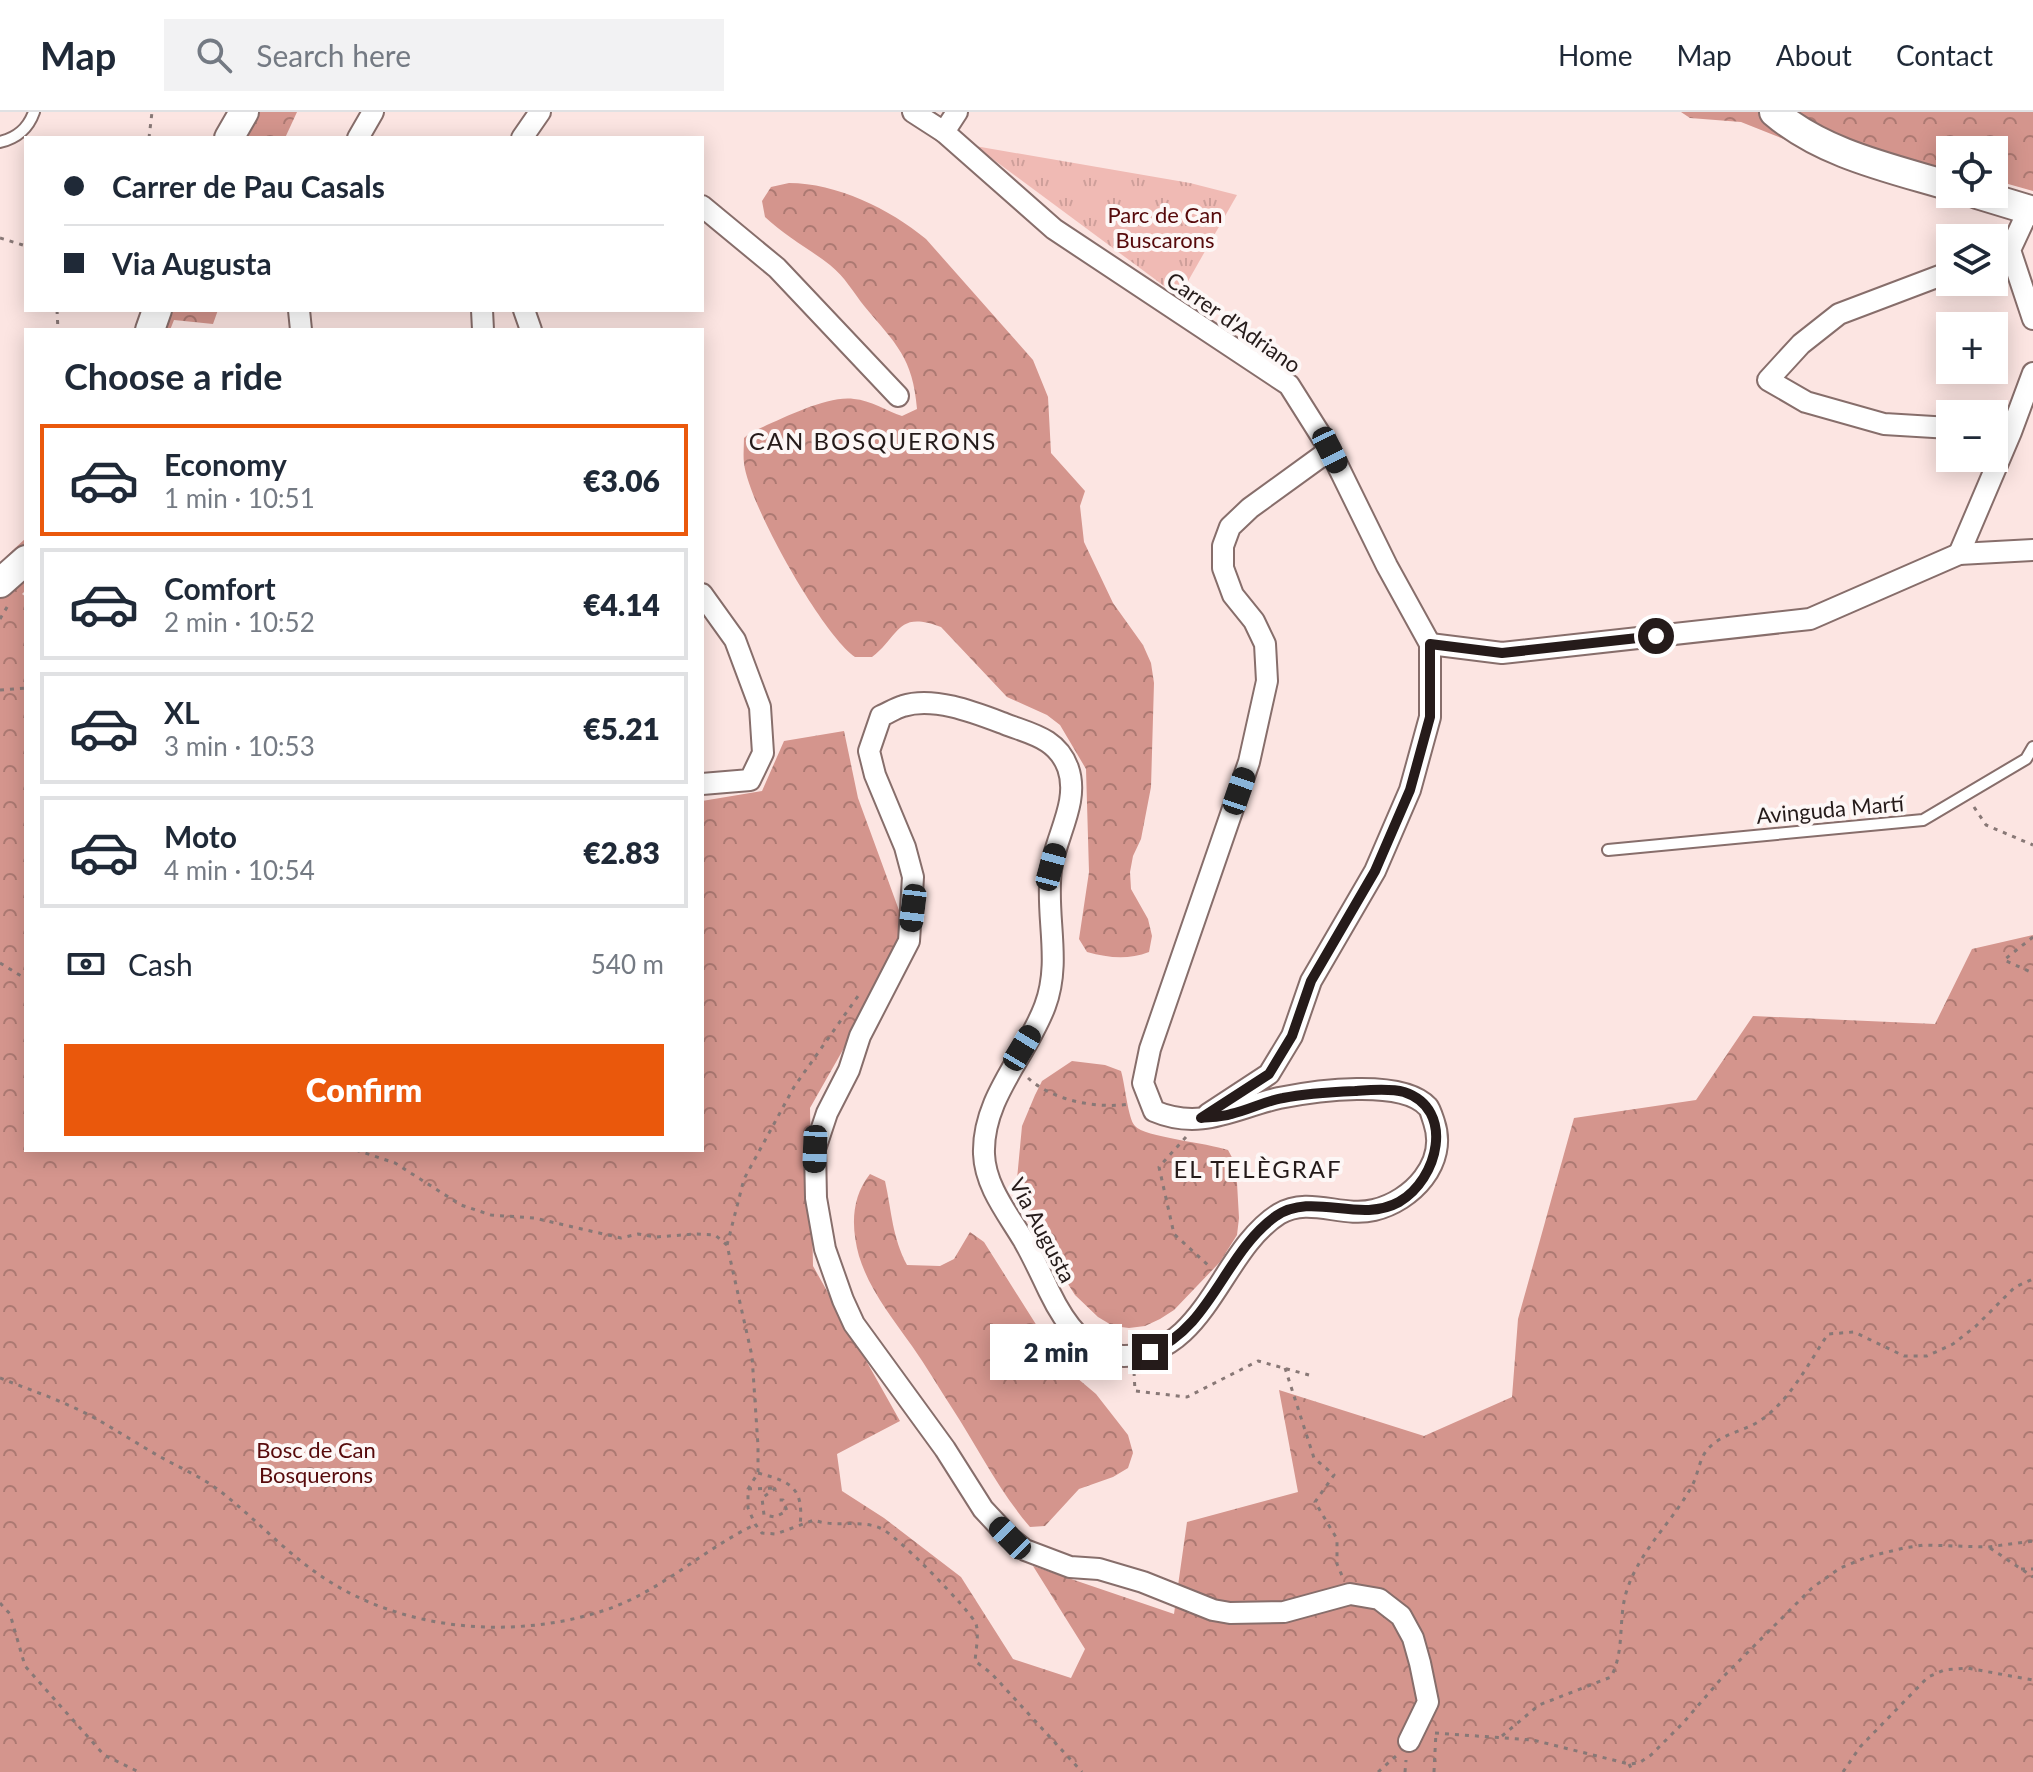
<!DOCTYPE html>
<meta charset="utf-8">
<style>
:root{--surface:#fff;--page:#f2f2f3;--text:#1f2937;--muted:#747a83;--line:#e0e1e3;--accent:#ea580c}
body{margin:0;font-family:Lato,sans-serif;background:var(--page);color:var(--text);height:100vh;display:flex;flex-direction:column;font-size:30px;white-space:nowrap}
*{box-sizing:border-box;margin:0}
p{font-size:26px;color:var(--muted)}
.icon{flex:none;width:44px;height:44px;fill:none;stroke:currentColor;stroke-width:2;stroke-linecap:round;stroke-linejoin:round}
.map{position:relative;flex:1;overflow:hidden}
.side{position:absolute;left:24px;top:216px;width:680px;height:824px;display:flex;flex-direction:column;background:var(--surface);border-radius:0px;box-shadow:0 4px 20px #0003}
.side>*{flex:none}
.top-card{position:absolute;left:24px;top:24px;width:680px;height:176px;border-radius:0px;box-shadow:0 4px 20px #0003;display:grid;align-content:center;height:176px;padding:0 40px;background:var(--surface)}
.tools{position:absolute;left:1936px;top:24px;display:grid;gap:16px}
.tools a{display:grid;place-items:center;width:72px;height:72px;border-radius:0px;background:var(--surface);box-shadow:0 4px 20px #0003;font-size:40px}
.end{position:absolute;width:36px;height:36px;margin:-18px;border:10px solid #251b1a;background:#fff;box-shadow:0 0 0 4px #fff}
.from{border-radius:50%}
.bubble{position:absolute;height:56px;border-radius:0px;background:var(--surface);box-shadow:0 4px 20px #0003;font-size:26px;font-weight:800;line-height:56px;text-align:center}
.car{position:absolute;width:24px;height:48px;margin:-24px -12px;border-radius:10px;box-shadow:0 0 6px 2px #0007;background:linear-gradient(#222 24%,#8ab4d8 0 40%,#222 0 76%,#8ab4d8 0 86%,#222 0)}
.top-card b{display:flex;align-items:center;gap:28px;height:76px;font-size:30px}
.top-card b+b{border-top:2px solid var(--line)}
.top-card i{width:20px;height:20px;background:var(--text)}
ul{padding:0;list-style:none}
li{display:flex;align-items:center;gap:24px;height:112px;margin:0 16px 12px;padding:0 24px;border:4px solid var(--line);border-radius:0px}
li div{flex:1}
li b{display:block;font-size:30px}
li em{font-style:normal;font-weight:800}
li.active{border-color:var(--accent)}
li>.icon{width:72px;height:72px;stroke-width:1.5}
h2{padding:0 40px;font-size:36px;line-height:96px}
.pay{display:flex;align-items:center;gap:20px;height:88px;padding:0 40px;font-size:30px}
.pay p{margin-inline-start:auto}
.primary-button{display:flex;gap:16px;margin-top:auto;padding:16px 40px}
.primary-button a{flex:1;height:92px;border-radius:0px;background:var(--accent);color:#fff;font-size:32px;font-weight:800;line-height:92px;text-align:center}
header{display:flex;align-items:center;gap:48px;box-sizing:border-box;height:112px;padding:0 40px;background:var(--surface);border-bottom:2px solid var(--line)}
header strong{font-size:38px}
nav{display:flex;gap:44px;margin-inline-start:auto;font-size:28px}
.search{width:560px;height:72px;background:var(--page);display:flex;align-items:center;gap:20px;box-sizing:border-box;padding:0 28px;border-radius:0px;color:var(--muted);font-size:30px}
.map>svg:first-child{display:block}
.forest{fill:url(#forest-crowns)}
.park{fill:url(#park-tufts)}
.lines{fill:none;stroke-linecap:round;stroke-linejoin:round}
.lane-casing{stroke:#876e6b;stroke-width:14}
.street-casing{stroke:#876e6b;stroke-width:24}
.secondary-casing{stroke:#876e6b;stroke-width:32}
.path{stroke:#887876;stroke-width:3;stroke-dasharray:4 6;stroke-linecap:butt}
.lane{stroke:#fff;stroke-width:10}
.street{stroke:#fff;stroke-width:20}
.secondary{stroke:#fff;stroke-width:28}
.route{stroke:#251b1a;stroke-width:10}
.labels{text-anchor:middle;dominant-baseline:central;stroke-width:8;stroke-linejoin:round;paint-order:stroke}
.park-label{font-size:22px;fill:#570a0b;stroke:#fdf7f6}
.street-label{font-size:22px;fill:#251b1a;stroke:#fdf7f6}
.neighbourhood-label{font-size:24px;letter-spacing:2px;fill:#251b1a;stroke:#fdf7f6}
</style>
<header>
<strong>Map</strong>
<div class="search"><svg class="icon" aria-label="search" viewBox="0 0 24 24"><circle cx="10" cy="10" r="6"/><path d="M15 15l6 6"/></svg>Search here</div>
<nav><a>Home</a><a>Map</a><a>About</a><a>Contact</a></nav>
</header>
<div class="map">
<svg width="2033" height="1660" viewBox="0 0 2033 1660">
<defs>
<pattern id="forest-crowns" width="20" height="18" patternUnits="userSpaceOnUse" patternTransform="scale(2)"><rect width="20" height="18" fill="#d4958d"/><path d="M2 6a3 3 0 1 1 6 0M12 15a3 3 0 1 1 6 0" fill="none" stroke="#ac7972"/></pattern>
<pattern id="park-tufts" width="24" height="20" patternUnits="userSpaceOnUse" patternTransform="scale(2)"><rect width="24" height="20" fill="#f0bab4"/><path d="M3 7l-1-3M5 7V3M7 7l1-3M15 17l-1-3M17 17v-4M19 17l1-3" fill="none" stroke="#ce9f9a"/></pattern>
</defs>
<rect width="100%" height="100%" fill="#fce5e2"/>
<g class="forest">
<path d="M 229,0 L 297,0 L 285,26 L 213,26 Z"/>
<path d="M 1681,0 L 2033,0 L 2033,79 L 1994,68 L 1994,38 L 1950,38 L 1950,82 L 1984,82 L 1988,97 L 1874,63 L 1741,10 L 1690,6 Z"/>
<path d="M 789,71 C 836,71 890,97 926,127 L 1033,248 L 1048,285 L 1051,341 L 1085,379 L 1080,394 L 1084,430 L 1113,491 L 1143,533 L 1151,551 L 1154,571 L 1151,675 L 1141,727 L 1133,744 L 1130,760 L 1131,777 L 1148,807 L 1152,824 L 1149,840 C 1128,848 1109,846 1087,840 L 1079,827 L 1089,760 L 1086,657 L 1060,613 L 1047,603 L 1007,585 L 941,515 C 896,498 900,524 872,545 L 855,545 C 822,522 748,391 744,351 C 743,343 744,334 744,326 L 751,320 C 779,309 825,283 854,287 C 870,288 887,299 902,304 L 917,297 C 913,246 896,232 865,195 C 853,180 845,165 830,153 C 808,136 785,124 765,105 L 762,89 L 771,75 Z"/>
<path d="M 142,198 L 218,198 L 213,212 L 174,208 L 170,218 L 135,218 Z"/>
<path d="M 26,426 L 26,478 L 22,482 L 26,485 L 26,1038 L 702,1038 L 702,689 L 762,679 L 784,629 L 844,619 L 858,686 L 908,823 L 810,996 L 813,1154 L 900,1309 L 837,1342 L 842,1379 L 884,1406 L 961,1465 L 1013,1547 L 1071,1566 L 1085,1537 L 1033,1454 L 1174,1502 L 1187,1410 L 1298,1380 L 1279,1278 L 1424,1324 L 1512,1285 L 1518,1207 L 1574,1006 L 1696,988 L 1753,904 L 1935,912 L 1972,837 L 2033,823 L 2033,1660 L 0,1660 L 0,450 Z"/>
<path d="M 1072,949 L 1105,953 L 1121,959 C 1125,972 1128,1007 1135,1014 C 1144,1025 1208,1031 1228,1038 L 1236,1053 L 1239,1106 L 1237,1123 L 1220,1150 L 1174,1198 L 1160,1207 L 1145,1214 L 1129,1216 L 1113,1214 L 1098,1205 L 1075,1183 L 1040,1128 L 1020,1084 L 1017,1067 L 1022,1014 L 1035,983 L 1042,969 Z"/>
<path d="M 870,1062 L 885,1069 C 892,1101 892,1124 907,1153 L 940,1154 L 954,1147 L 970,1120 L 984,1130 L 1049,1233 L 1070,1260 L 1096,1282 L 1128,1323 L 1133,1341 L 1128,1356 L 1113,1365 L 1079,1377 L 1045,1414 L 1030,1415 C 999,1379 978,1336 952,1296 C 939,1276 926,1254 912,1234 C 892,1206 869,1177 859,1144 C 851,1115 851,1086 870,1062 Z"/>
</g>
<path class="park" d="M 975,34 L 1190,71 L 1237,83 L 1179,185 Z"/>
<g class="lines">
<defs>
<g id="lane">
<path d="M 0,30 C 17,26 28,17 34,0"/>
<path d="M 1608,738 L 1923,708 L 2026,647 L 2033,635"/>
</g>
<g id="street">
<path d="M 913,0 L 944,20 L 1054,117 L 1289,273 L 1330,338 L 1387,454 L 1430,532 L 1430,605 L 1410,678 L 1375,759 L 1311,869 L 1292,924 L 1269,962 L 1208,1002"/>
<path d="M 944,20 L 957,0"/>
<path d="M 358,26 L 373,0"/>
<path d="M 522,26 L 540,0"/>
<path d="M 702,94 L 777,156 L 898,284"/>
<path d="M 2029,97 L 2010,138 L 2033,207"/>
<path d="M 1950,160 L 1839,202 L 1801,232 L 1768,268 L 1806,290 L 1884,312 L 1950,316"/>
<path d="M 299,198 L 301,218"/>
<path d="M 482,198 L 483,218"/>
<path d="M 524,198 L 531,218"/>
<path d="M 1330,338 L 1250,396 L 1230,415 L 1223,434 L 1223,456 L 1233,483 L 1254,509 L 1265,532 L 1267,569 L 1249,650 L 1150,937 L 1143,971 L 1154,999 C 1201,1019 1235,996 1279,986 C 1314,979 1402,966 1428,995 C 1430,997 1433,1007 1434,1010 C 1448,1051 1412,1089 1374,1098 C 1342,1106 1309,1084 1279,1102 C 1220,1139 1206,1244 1124,1244 C 1086,1244 1064,1210 1049,1179 C 1041,1162 1033,1145 1024,1129 C 1008,1102 985,1074 984,1042 C 982,986 1027,943 1045,894 C 1062,849 1045,803 1051,758 C 1055,725 1080,690 1068,656 C 1057,626 1031,622 1005,612 C 976,601 934,584 903,594 C 896,596 888,601 881,604 L 869,639 L 875,663 L 905,735 L 913,765 L 909,829 L 860,924 L 849,958 L 827,1001 L 815,1037 L 816,1086 L 825,1137 L 843,1188 L 854,1212 L 945,1337 L 983,1397 L 1010,1426 L 1025,1438 L 1070,1455 L 1099,1457 L 1143,1470 L 1213,1498 L 1230,1501 L 1284,1500 L 1350,1482 L 1379,1487 L 1401,1504 L 1413,1526 L 1420,1551 L 1428,1590 L 1409,1629"/>
<path d="M 1959,442 L 2011,320 L 2033,261"/>
<path d="M 702,482 L 735,528 L 760,595 L 763,641 L 750,668 L 702,672"/>
<path d="M 1430,532 L 1502,541 L 1810,507 L 1959,442 L 2033,438"/>
</g>
<g id="secondary">
<path d="M 1774,0 C 1823,42 1890,56 1950,74"/>
<path d="M 229,26 L 244,0"/>
<path d="M 1977,82 L 2033,99"/>
<path d="M 150,218 L 157,198"/>
<path d="M 0,471 L 26,448"/>
</g>
</defs>
<use href="#lane" class="lane-casing"/>
<use href="#street" class="street-casing"/>
<use href="#secondary" class="secondary-casing"/>
<g class="path">
<path d="M 149,26 L 152,0"/>
<path d="M 0,126 L 26,134"/>
<path d="M 57,198 L 58,218"/>
<path d="M 0,507 L 10,490"/>
<path d="M 0,578 L 26,576"/>
<path d="M 1974,695 L 1986,713 L 2033,733"/>
<path d="M 2033,825 L 2004,848 L 2033,861"/>
<path d="M 0,851 L 26,867"/>
<path d="M 1028,966 C 1053,989 1098,997 1130,992"/>
<path d="M 1186,1025 L 1159,1055 L 1174,1122 L 1209,1154"/>
<path d="M 356,1038 L 395,1051 L 461,1093 L 491,1103 L 534,1106 L 621,1126 L 638,1122 L 656,1125 L 695,1122 L 715,1123 L 727,1133 L 752,1244 L 758,1334 L 758,1361 L 748,1377 L 748,1396 L 755,1412 L 762,1421 L 776,1422 L 814,1408 C 835,1416 858,1407 880,1416 C 895,1421 970,1498 976,1512 C 979,1521 976,1538 975,1549 L 991,1561 L 1082,1660"/>
<path d="M 727,1133 L 744,1067 L 794,975 L 858,884"/>
<path d="M 1285,1256 L 1314,1346 L 1334,1363 L 1315,1390 L 1337,1427 L 1337,1452 L 1343,1466"/>
<path d="M 1134,1260 L 1135,1279 L 1187,1285 L 1258,1249 L 1309,1263"/>
<path d="M 0,1266 C 33,1279 69,1291 100,1309 C 119,1320 138,1332 157,1343 C 178,1355 202,1365 220,1379 C 257,1408 288,1443 327,1468 C 405,1518 508,1527 596,1501 C 656,1484 699,1440 754,1413"/>
<path d="M 758,1361 C 792,1370 804,1376 800,1414"/>
<path d="M 776,1376 L 762,1386 L 764,1403 L 775,1405 L 787,1399 L 783,1388 L 779,1388"/>
<path d="M 748,1377 L 776,1376"/>
<path d="M 1990,1436 L 2033,1465"/>
<path d="M 2021,1457 L 2033,1457"/>
<path d="M 0,1491 L 10,1502 L 25,1554 L 104,1643 L 139,1660"/>
<path d="M 1435,1621 L 1533,1628 L 1629,1652 L 1639,1651 L 1651,1643 L 1683,1611 L 1721,1567 L 1812,1476 L 1840,1456 L 1867,1445 L 1904,1436 L 1924,1433 L 1988,1435 L 2033,1429"/>
<path d="M 1502,1624 L 1539,1593 L 1611,1565 C 1625,1538 1618,1509 1626,1481 C 1639,1438 1673,1410 1693,1372 C 1698,1361 1700,1346 1707,1338 C 1721,1321 1744,1320 1761,1308 C 1791,1287 1808,1252 1828,1222 L 1854,1220 L 1904,1244 L 1927,1244 L 1953,1232 L 1976,1214 L 2015,1175 L 2033,1167"/>
<path d="M 1629,1652 L 1633,1660"/>
<path d="M 1378,1660 L 1396,1644"/>
<path d="M 1405,1660 L 1406,1648"/>
<path d="M 1434,1660 L 1436,1620"/>
<path d="M 1843,1660 L 1860,1635 L 1928,1565 L 1944,1558 L 1967,1556 L 2033,1568"/>
</g>
<use href="#lane" class="lane"/>
<use href="#street" class="street"/>
<use href="#secondary" class="secondary"/>
</g>
<g class="lines">
<path class="route" d="M 1150,1240 C 1212,1215 1224,1141 1276,1104 C 1313,1079 1359,1112 1399,1090 C 1438,1068 1456,997 1404,980 C 1390,976 1369,978 1355,979 C 1331,980 1307,981 1283,986 C 1265,989 1249,998 1231,1002 C 1222,1005 1211,1005 1201,1006 L 1269,962 L 1292,924 L 1311,869 L 1375,759 L 1410,678 L 1430,605 L 1430,532 L 1502,541 L 1656,524"/>
</g>
<g class="labels">
<g class="park-label">
<text x="1165" y="102">Parc de Can<tspan x="1165" dy="25">Buscarons</tspan></text>
<text x="316" y="1337">Bosc de Can<tspan x="316" dy="25">Bosquerons</tspan></text>
</g>
<g class="street-label">
<text transform="translate(1234 210) rotate(35)">Carrer d'Adriano</text>
<text transform="translate(1830 697) rotate(-5)">Avinguda Martí</text>
<text transform="translate(1043 1118) rotate(62)">Via Augusta</text>
</g>
<g class="neighbourhood-label">
<text x="873" y="328">CAN BOSQUERONS</text>
<text x="1258" y="1056">EL TELÈGRAF</text>
</g>
</g>
</svg>
<div class="tools">
<a><svg class="icon" aria-label="locate" viewBox="0 0 24 24"><circle cx="12" cy="12" r="6"/><path d="M12 2v4M12 18v4M2 12h4M18 12h4"/></svg></a>
<a><svg class="icon" aria-label="layers" viewBox="0 0 24 24"><path d="M12 4l9 5-9 5-9-5zM3 14l9 5 9-5"/></svg></a>
<a>+</a>
<a>−</a>
</div>
<i class="end from" style="left:1656px;top:524px"></i>
<i class="end" style="left:1150px;top:1240px"></i>
<div class="bubble" style="left:990px;top:1212px;width:132px">2 min</div>
<i class="car" style="left:1330px;top:338px;rotate:154deg"></i>
<i class="car" style="left:1239px;top:679px;rotate:19deg"></i>
<i class="car" style="left:1051px;top:755px;rotate:15deg"></i>
<i class="car" style="left:913px;top:796px;rotate:187deg"></i>
<i class="car" style="left:1022px;top:936px;rotate:31deg"></i>
<i class="car" style="left:815px;top:1037px;rotate:182deg"></i>
<i class="car" style="left:1010px;top:1426px;rotate:316deg"></i>
<div class="top-card">
<b><i class="from"></i>Carrer de Pau Casals</b>
<b><i></i>Via Augusta</b>
</div>
<section class="side">
<h2>Choose a ride</h2>
<ul>
<li class="active"><svg class="icon" aria-label="car" viewBox="0 0 24 24"><path d="M5 17H2v-5l4-1 3-4h7l3 4 3 1v5h-3M9 17h6M6 11h13"/><circle cx="7" cy="17" r="2"/><circle cx="17" cy="17" r="2"/></svg><div><b>Economy</b><p>1 min · 10:51</p></div><em>€3.06</em></li>
<li><svg class="icon" aria-label="car" viewBox="0 0 24 24"><path d="M5 17H2v-5l4-1 3-4h7l3 4 3 1v5h-3M9 17h6M6 11h13"/><circle cx="7" cy="17" r="2"/><circle cx="17" cy="17" r="2"/></svg><div><b>Comfort</b><p>2 min · 10:52</p></div><em>€4.14</em></li>
<li><svg class="icon" aria-label="car" viewBox="0 0 24 24"><path d="M5 17H2v-5l4-1 3-4h7l3 4 3 1v5h-3M9 17h6M6 11h13"/><circle cx="7" cy="17" r="2"/><circle cx="17" cy="17" r="2"/></svg><div><b>XL</b><p>3 min · 10:53</p></div><em>€5.21</em></li>
<li><svg class="icon" aria-label="car" viewBox="0 0 24 24"><path d="M5 17H2v-5l4-1 3-4h7l3 4 3 1v5h-3M9 17h6M6 11h13"/><circle cx="7" cy="17" r="2"/><circle cx="17" cy="17" r="2"/></svg><div><b>Moto</b><p>4 min · 10:54</p></div><em>€2.83</em></li>
</ul>
<div class="pay"><svg class="icon" aria-label="cash" viewBox="0 0 24 24"><path d="M3 7h18v10H3z"/><circle cx="12" cy="12" r="2"/></svg>Cash<p>540 m</p></div>
<div class="primary-button"><a>Confirm</a></div>
</section>
</div>
